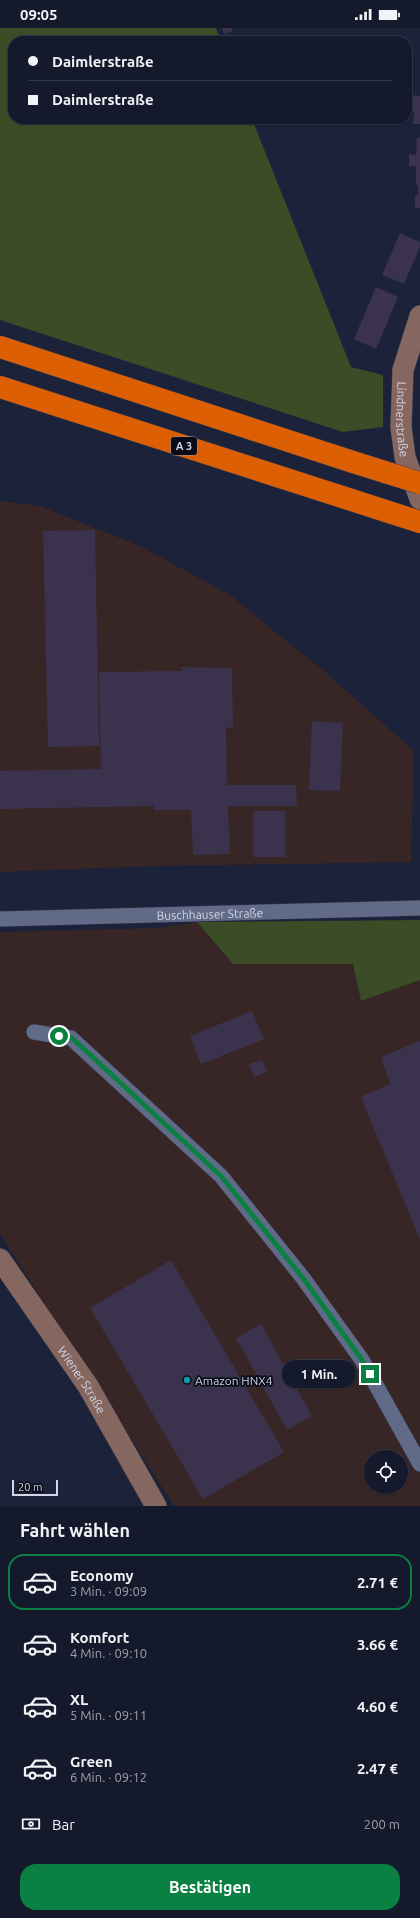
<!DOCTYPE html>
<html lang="de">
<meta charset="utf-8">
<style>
:root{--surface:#141a2b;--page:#1d2333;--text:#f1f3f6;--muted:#9da1a9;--line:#333847;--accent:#0b8043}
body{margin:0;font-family:Ubuntu,sans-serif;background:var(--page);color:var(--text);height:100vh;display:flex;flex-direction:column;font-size:15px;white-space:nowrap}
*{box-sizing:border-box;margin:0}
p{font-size:13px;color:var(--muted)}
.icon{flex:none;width:22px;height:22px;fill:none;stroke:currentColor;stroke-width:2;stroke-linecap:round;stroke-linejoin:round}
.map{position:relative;height:1478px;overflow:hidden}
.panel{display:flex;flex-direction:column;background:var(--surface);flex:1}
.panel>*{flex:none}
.banner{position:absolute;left:8px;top:8px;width:404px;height:88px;border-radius:16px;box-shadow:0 1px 3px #0004,0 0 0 1px var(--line);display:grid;align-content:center;height:88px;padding:0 20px;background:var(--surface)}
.fabs{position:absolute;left:364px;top:1422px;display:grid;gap:8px}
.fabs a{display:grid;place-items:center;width:44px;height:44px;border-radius:50%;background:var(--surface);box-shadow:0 1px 3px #0004,0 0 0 1px var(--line);font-size:20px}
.scale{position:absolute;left:12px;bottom:10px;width:46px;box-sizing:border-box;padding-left:4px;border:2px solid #d0d6e6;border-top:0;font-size:11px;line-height:14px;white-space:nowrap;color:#d0d6e6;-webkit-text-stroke:3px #090c17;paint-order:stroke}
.end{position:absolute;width:18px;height:18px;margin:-9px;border:5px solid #0b8043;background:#fff;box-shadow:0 0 0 2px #fff}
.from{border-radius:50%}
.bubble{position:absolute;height:28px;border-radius:14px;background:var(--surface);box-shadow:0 1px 3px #0004,0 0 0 1px var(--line);font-size:13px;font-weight:700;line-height:28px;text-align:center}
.banner b{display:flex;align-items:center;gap:14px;height:38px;font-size:15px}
.banner b+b{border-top:1px solid var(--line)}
.banner i{width:10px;height:10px;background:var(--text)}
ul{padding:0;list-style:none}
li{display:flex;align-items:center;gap:12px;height:56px;margin:0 8px 6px;padding:0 12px;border:2px solid transparent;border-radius:16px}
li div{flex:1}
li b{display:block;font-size:15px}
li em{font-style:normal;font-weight:700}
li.on{border-color:var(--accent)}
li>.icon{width:36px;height:36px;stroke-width:1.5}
h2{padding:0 20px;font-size:18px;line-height:48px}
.pay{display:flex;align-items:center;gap:10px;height:44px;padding:0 20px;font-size:15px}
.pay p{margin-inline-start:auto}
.primary-button{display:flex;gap:8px;margin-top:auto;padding:8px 20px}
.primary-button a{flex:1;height:46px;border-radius:16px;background:var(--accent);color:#fff;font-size:16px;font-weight:700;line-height:46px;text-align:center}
.status{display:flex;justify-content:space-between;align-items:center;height:28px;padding:0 20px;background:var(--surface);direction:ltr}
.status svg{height:11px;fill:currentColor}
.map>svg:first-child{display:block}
.industrial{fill:#382525;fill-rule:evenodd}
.green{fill:#3a4d27}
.building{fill:#3b334d}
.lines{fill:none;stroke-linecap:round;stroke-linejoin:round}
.street-casing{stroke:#363c50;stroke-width:16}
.secondary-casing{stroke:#363c50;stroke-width:22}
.highway-casing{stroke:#363c50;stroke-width:23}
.street{stroke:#616b87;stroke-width:15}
.secondary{stroke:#86675f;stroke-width:21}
.highway{stroke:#dd5f03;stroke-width:22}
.highway-bridge-casing{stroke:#363c50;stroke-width:23;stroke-linecap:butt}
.highway-bridge{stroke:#dd5f03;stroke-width:22}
.route{stroke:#0b8043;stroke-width:5}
.culture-dot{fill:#0f9aa8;stroke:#090c17;stroke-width:1.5}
.labels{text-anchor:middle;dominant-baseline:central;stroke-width:3.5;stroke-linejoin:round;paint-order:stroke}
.shield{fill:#090c17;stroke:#9499a8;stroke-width:1}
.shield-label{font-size:11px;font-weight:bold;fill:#d0d6e6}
.street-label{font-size:12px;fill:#d0d6e6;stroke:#090c17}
.poi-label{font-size:12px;fill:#d0d6e6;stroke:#090c17;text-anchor:start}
</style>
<div class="status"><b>09:05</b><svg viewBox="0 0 49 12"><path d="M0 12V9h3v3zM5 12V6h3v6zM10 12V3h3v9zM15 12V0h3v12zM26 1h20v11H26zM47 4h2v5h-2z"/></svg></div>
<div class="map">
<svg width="420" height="1478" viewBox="0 0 420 1478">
<rect width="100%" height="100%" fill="#1b2239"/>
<g class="industrial">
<path d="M 0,473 L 40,478 L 140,518 L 230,567 L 324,643 L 414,723 L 411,834 L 153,838 L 0,844 Z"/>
<path d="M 197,894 L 233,936 L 353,936 L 361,973 L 420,952 L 420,1478 L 174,1478 L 0,1206 L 0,904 L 159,900 ZM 371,1429 L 401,1429 L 401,1459 L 371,1459 Z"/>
</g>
<g class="green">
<path d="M 0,0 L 216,0 L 221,13 L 13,13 L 13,91 L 252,91 L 351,339 L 383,347 L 383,399 L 343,404 L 0,292 Z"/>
<path d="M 420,892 L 420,952 L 361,973 L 353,936 L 233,936 L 197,894 Z"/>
</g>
<g class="building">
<path d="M 222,0 L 233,0 L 232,3 L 224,6 Z"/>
<path d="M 412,67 L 420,68 L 420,96 L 413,96 L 414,84 L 411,84 Z"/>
<path d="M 417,110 L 420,110 L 420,180 L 415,180 L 415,167 L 418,167 L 418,157 L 416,157 L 416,138 L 409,138 L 409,126 L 416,127 Z"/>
<path d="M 400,205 L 420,214 L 420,219 L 404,256 L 382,247 Z"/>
<path d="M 376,259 L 398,269 L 376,321 L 354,311 Z"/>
<path d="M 95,502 L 99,718 L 48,719 L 43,503 Z"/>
<path d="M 182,639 L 232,640 L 233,699 L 226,700 L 227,757 L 296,757 L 297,778 L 228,778 L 230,826 L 193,827 L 191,782 L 154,782 L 154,778 L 0,781 L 0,743 L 101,741 L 99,644 L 182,643 Z"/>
<path d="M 312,693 L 343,695 L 340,763 L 309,762 Z"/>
<rect x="253" y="783" width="32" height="46"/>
<path d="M 252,983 L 264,1011 L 201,1036 L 190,1008 Z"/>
<path d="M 420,1013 L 420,1212 L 361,1069 L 390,1056 L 381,1029 Z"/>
<path d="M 262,1032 L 267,1044 L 254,1049 L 249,1036 Z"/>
<path d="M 171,1232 L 284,1424 L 203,1471 L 90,1280 Z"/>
<path d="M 261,1296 L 312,1388 L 287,1402 L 236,1310 Z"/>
</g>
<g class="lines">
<defs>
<g id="street">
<path id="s1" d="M 0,891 L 420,880"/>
<path d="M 34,1004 L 71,1010 L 221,1148 L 303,1250 L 362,1332 L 420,1436"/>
</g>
<g id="secondary">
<path id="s2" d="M 420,288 L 403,342 L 401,399 L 405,429 L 420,471"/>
<path id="s3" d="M 0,1231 L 88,1358 L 156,1478"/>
</g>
<g id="highway">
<path d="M 0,319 L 353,434"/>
<path d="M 0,359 L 420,494"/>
</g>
</defs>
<use href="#street" class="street-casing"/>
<use href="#secondary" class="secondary-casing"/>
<use href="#highway" class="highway-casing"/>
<use href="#street" class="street"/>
<use href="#secondary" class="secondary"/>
<use href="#highway" class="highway"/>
<defs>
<path id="highway-bridge" d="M 353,434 L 420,455"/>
</defs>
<use href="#highway-bridge" class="highway-bridge-casing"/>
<use href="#highway-bridge" class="highway-bridge"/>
</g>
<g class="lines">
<path class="route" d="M 59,1008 L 72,1010 L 221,1148 L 303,1250 L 362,1332 L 370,1346"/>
</g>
<circle class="culture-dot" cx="187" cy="1352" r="4"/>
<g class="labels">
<rect class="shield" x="171" y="409" width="26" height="18" rx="3"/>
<g class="shield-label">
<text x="184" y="418">A 3</text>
</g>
<g class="street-label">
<text stroke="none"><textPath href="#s2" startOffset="106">Lindnerstraße</textPath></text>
<text stroke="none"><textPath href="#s1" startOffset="210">Buschhauser Straße</textPath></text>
<text stroke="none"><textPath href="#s3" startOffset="146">Wiener Straße</textPath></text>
</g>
<g class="poi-label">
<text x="195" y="1352">Amazon HNX4</text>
</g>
</g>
</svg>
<div class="fabs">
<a><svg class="icon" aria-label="locate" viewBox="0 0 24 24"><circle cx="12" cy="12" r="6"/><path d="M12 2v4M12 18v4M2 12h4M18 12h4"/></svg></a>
</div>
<div class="scale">20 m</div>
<i class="end from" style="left:59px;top:1008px"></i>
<i class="end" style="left:370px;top:1346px"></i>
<div class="bubble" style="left:282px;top:1332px;width:74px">1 Min.</div>
<div class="banner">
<b><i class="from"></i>Daimlerstraße</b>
<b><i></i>Daimlerstraße</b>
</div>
</div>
<section class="panel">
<h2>Fahrt wählen</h2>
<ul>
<li class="on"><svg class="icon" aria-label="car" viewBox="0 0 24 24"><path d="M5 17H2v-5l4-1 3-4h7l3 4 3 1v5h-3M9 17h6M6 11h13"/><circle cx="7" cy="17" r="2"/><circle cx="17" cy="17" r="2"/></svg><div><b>Economy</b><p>3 Min. · 09:09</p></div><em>2.71 €</em></li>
<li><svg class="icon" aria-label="car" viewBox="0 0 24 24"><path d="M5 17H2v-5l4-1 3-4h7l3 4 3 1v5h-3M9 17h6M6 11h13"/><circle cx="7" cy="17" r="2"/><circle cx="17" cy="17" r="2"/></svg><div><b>Komfort</b><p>4 Min. · 09:10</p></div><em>3.66 €</em></li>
<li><svg class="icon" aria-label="car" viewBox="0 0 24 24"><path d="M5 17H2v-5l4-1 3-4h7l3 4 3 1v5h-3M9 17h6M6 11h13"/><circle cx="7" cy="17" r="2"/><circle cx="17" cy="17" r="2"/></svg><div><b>XL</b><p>5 Min. · 09:11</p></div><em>4.60 €</em></li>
<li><svg class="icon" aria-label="car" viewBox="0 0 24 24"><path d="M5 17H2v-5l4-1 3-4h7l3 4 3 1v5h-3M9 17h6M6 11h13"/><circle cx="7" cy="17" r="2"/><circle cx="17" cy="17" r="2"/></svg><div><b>Green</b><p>6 Min. · 09:12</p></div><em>2.47 €</em></li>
</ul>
<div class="pay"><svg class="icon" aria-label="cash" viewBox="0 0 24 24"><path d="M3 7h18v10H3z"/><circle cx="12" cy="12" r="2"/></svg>Bar<p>200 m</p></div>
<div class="primary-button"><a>Bestätigen</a></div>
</section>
